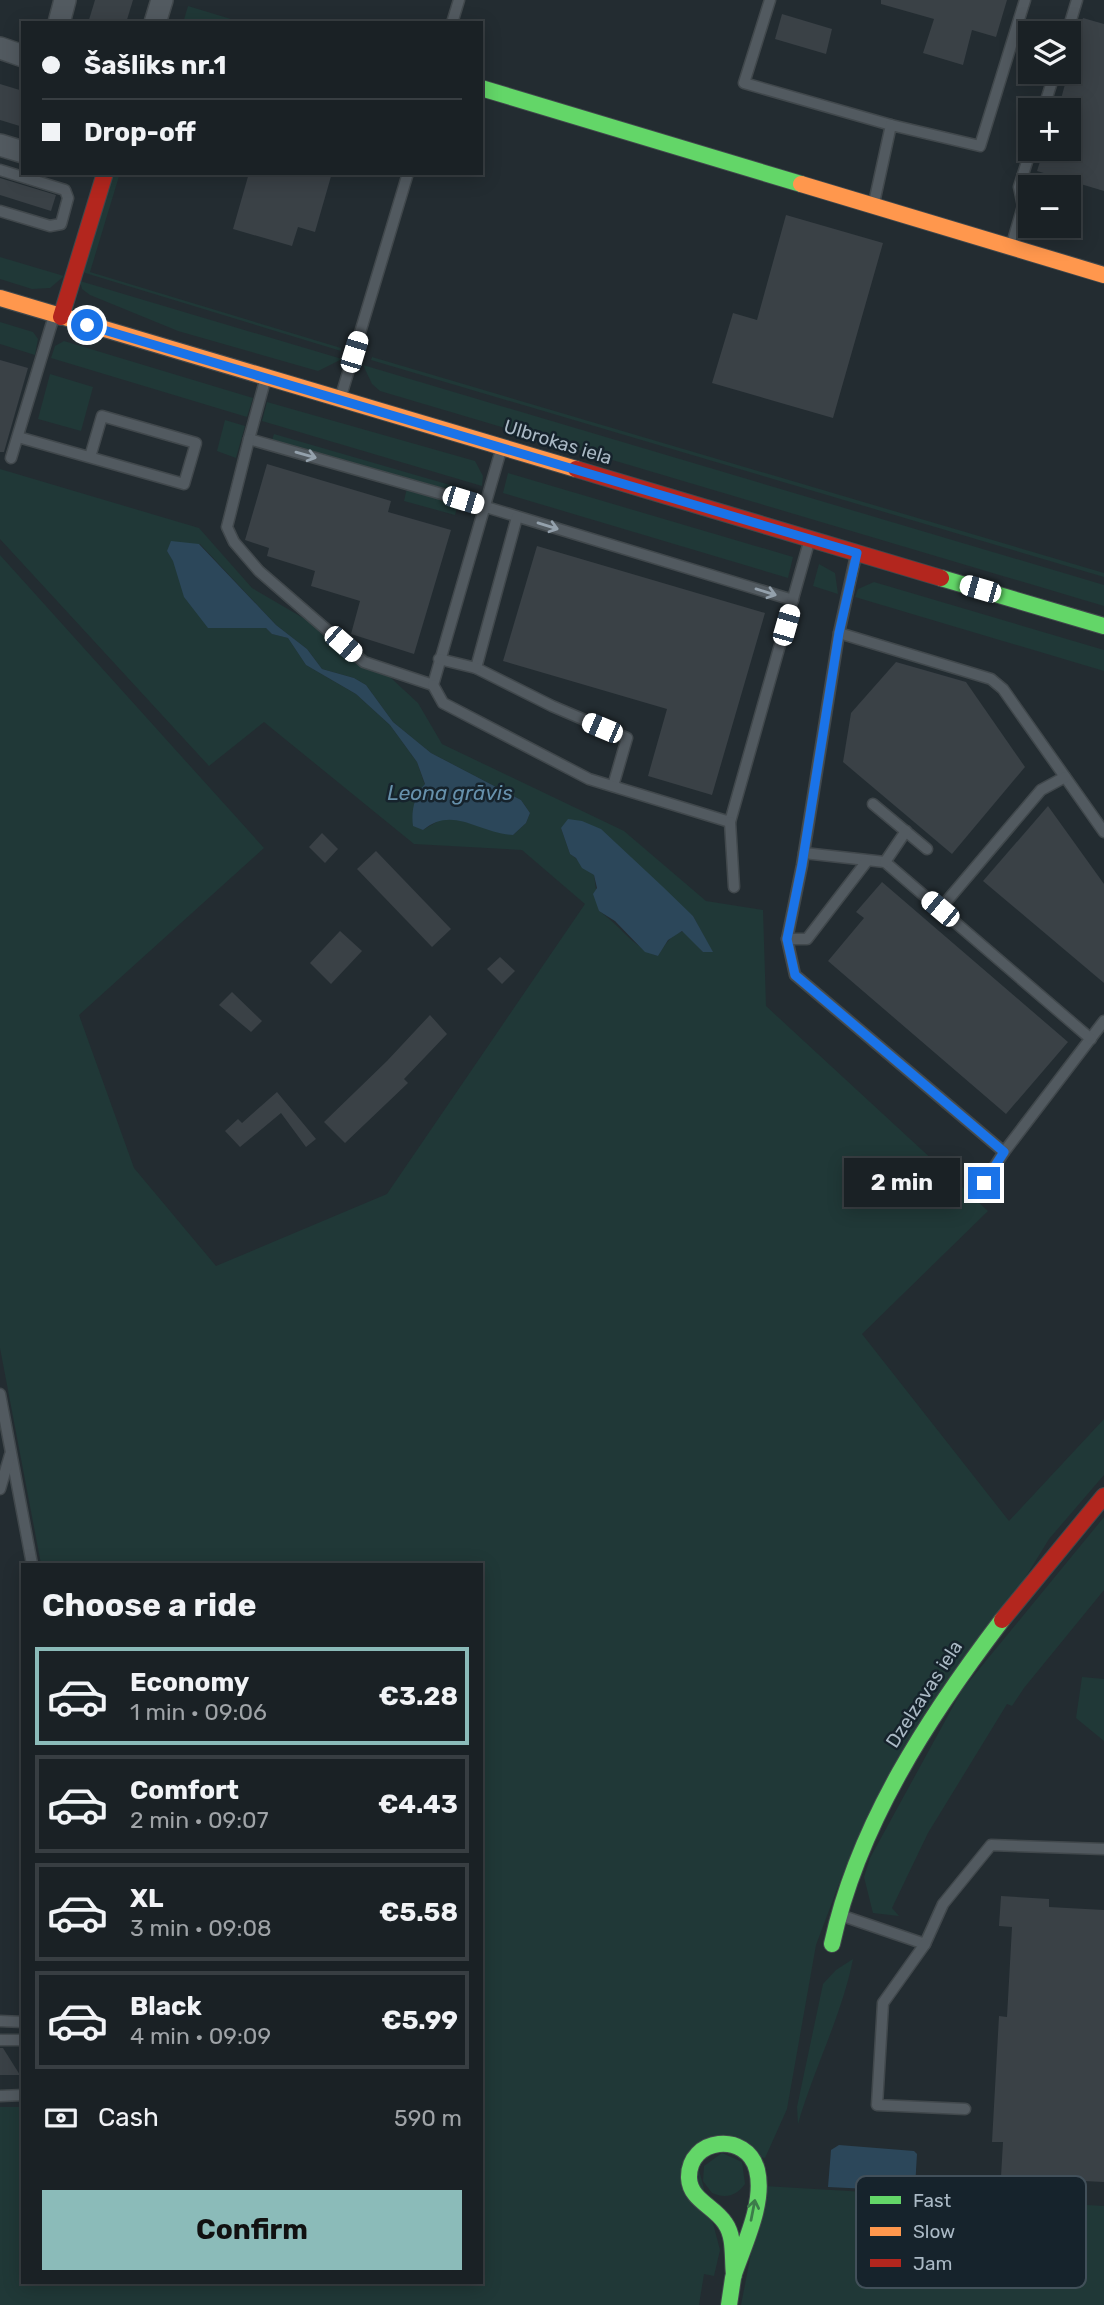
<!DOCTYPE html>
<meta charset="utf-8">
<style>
:root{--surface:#1a2125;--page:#23292d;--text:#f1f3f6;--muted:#9fa3a7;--line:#383e42;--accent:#8bbbb9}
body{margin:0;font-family:Rubik,sans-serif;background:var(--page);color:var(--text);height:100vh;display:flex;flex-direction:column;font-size:26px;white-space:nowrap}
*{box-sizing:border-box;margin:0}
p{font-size:23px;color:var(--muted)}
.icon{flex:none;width:38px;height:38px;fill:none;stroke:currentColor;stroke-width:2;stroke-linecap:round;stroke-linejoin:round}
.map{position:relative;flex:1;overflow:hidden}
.sheet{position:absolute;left:21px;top:1563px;width:462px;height:721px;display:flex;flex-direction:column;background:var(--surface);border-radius:0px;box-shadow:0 4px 18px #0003,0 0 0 2px var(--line)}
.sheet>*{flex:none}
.hud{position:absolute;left:21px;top:21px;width:462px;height:154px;border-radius:0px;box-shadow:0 4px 18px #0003,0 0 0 2px var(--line);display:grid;align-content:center;height:154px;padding:0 21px;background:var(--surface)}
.controls{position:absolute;left:1018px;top:21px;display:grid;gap:14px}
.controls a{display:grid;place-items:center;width:63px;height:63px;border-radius:0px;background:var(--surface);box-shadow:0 4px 18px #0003,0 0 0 2px var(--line);font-size:35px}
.end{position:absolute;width:32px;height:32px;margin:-16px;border:9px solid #1a73e8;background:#fff;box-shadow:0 0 0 4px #fff}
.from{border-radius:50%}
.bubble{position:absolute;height:49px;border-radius:0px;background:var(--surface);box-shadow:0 4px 18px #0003,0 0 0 2px var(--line);font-size:23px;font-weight:700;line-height:49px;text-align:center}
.car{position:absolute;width:21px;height:42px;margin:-21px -10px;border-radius:9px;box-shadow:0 0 5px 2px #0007;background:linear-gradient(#fff 24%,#345 0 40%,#fff 0 76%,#345 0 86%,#fff 0)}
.hud b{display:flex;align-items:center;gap:24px;height:66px;font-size:26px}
.hud b+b{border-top:2px solid var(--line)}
.hud i{width:18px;height:18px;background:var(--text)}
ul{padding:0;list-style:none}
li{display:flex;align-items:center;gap:21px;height:98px;margin:0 14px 10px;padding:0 7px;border:4px solid var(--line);border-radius:0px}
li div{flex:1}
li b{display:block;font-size:26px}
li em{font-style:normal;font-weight:700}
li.active{border-color:var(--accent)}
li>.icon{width:63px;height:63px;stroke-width:1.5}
h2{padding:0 21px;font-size:32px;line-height:84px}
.pay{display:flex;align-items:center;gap:18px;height:77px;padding:0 21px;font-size:26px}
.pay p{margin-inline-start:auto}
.button{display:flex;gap:14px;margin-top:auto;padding:14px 21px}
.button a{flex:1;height:80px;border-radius:0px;background:var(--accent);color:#111;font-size:28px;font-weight:700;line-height:80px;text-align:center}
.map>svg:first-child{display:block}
.green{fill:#203837;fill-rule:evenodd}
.water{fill:#2c475a}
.building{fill:#3a4146}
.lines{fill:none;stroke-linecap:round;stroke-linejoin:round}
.lane-casing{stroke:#41484c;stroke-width:13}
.street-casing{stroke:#41484c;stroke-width:24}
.fast-casing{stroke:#41484c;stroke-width:18}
.slow-casing{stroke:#41484c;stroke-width:18}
.jam-casing{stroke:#41484c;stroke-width:18}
.lane{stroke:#525a60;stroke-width:10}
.street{stroke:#525a60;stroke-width:21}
.fast{stroke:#63d668;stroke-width:16}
.slow{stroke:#ff974d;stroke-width:16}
.jam{stroke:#b3261e;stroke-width:16}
.oneway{stroke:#94a1ac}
.oneway2{stroke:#3c7c4a}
.route{stroke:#1a73e8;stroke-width:9}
.labels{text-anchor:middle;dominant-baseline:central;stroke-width:5;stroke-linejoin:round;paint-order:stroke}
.street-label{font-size:19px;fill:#aab9c5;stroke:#16232c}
.water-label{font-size:21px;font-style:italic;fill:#6791ac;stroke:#16232c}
.key{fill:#16232c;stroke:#42505a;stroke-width:2}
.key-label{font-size:19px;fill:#aab9c5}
</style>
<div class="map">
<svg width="1104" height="2305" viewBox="0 0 1104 2305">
<rect width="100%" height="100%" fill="#232c31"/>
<g class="green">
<path d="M 188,6 L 244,23 L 183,23 Z"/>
<path d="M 113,173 L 120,173 L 90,272 L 341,348 L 341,351 L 82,272 Z"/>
<path d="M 0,257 L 64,276 L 50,288 L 32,289 L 0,279 Z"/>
<path d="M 80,281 L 342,359 L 318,371 L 178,331 L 90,295 L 82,289 Z"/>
<path d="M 0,322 L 33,332 L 38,339 L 35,355 L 0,344 Z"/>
<path d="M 64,341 L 253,398 L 247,417 L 51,358 L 55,346 Z"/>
<path d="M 372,357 L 1104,573 L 1104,577 L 371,360 Z"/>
<path d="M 363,365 L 1104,585 L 1104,606 L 380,391 L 372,384 Z"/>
<path d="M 50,374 L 93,387 L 81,431 L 38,419 Z"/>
<path d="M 267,402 L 475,461 L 483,476 L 482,486 L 262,421 Z"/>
<path d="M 225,420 L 245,426 L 236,458 L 217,451 Z"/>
<path d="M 274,434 L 457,487 L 460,493 L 272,440 Z"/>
<path d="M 0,469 L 199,528 L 252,588 L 365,654 L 418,703 L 442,744 L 624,831 L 706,901 L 763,910 L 766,1006 L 988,1211 L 862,1334 L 1009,1521 L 1104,1419 L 1104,1475 L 1049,1539 L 842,1876 L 816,1945 L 787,2109 L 765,2158 L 693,2147 L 720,2250 L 714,2276 L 704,2274 L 699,2305 L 0,2305 L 0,2107 L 23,2107 L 23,2282 L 481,2282 L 481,1564 L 41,1564 L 0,1348 L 0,555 L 264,848 L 79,1015 L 134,1168 L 216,1266 L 387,1194 L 585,904 L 522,850 L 414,844 L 264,722 L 209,766 L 0,539 ZM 200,544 L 276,625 L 307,649 L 322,669 L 354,678 L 366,685 L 393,722 L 431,753 L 521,800 L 530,813 L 526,823 L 513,835 L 455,819 L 443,818 L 423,830 L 416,826 L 414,804 L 425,785 L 417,762 L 390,725 L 356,694 L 306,665 L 288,638 L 272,634 L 266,628 L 231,625 L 218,628 L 167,551 ZM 561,828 L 693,916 L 712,952 L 703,952 L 685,931 C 671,933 665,945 658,956 C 634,949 619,924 599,911 L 594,875 C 582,868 580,860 570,854 Z"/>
<path d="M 508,473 L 793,557 L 788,578 L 503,493 Z"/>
<path d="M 407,488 L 458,504 L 455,515 L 404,501 Z"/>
<path d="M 819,564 L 835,573 L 838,594 L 813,586 Z"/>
<path d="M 874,582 L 1104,650 L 1104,671 L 855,597 L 858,589 Z"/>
<path d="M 1104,1517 L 1104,1590 L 1024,1688 L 1012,1706 L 1007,1704 L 928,1833 L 892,1908 L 899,1916 L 873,1913 L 864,1877 L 870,1858 L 962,1690 Z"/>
<path d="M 1082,1677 L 1104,1679 L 1104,1741 L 1076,1718 Z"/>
<path d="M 853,1959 C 842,2015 814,2068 798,2124 L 797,2107 L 823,1984 L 836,1970 Z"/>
<path d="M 722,2153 L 742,2162 L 745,2184 C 736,2196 726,2199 712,2193 L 703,2181 L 704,2166 Z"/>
<path d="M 764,2186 L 1104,2206 L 1104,2305 L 741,2305 Z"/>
</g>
<g class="water">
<path d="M 171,541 L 199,544 L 276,625 L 307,649 L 322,669 L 354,678 L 366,685 L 393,722 L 431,753 L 521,800 L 530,813 L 526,823 L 513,835 C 478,833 453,805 423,830 L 413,826 C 411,812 414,795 425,784 L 417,762 L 390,725 L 356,694 L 306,665 L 288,638 L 272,634 L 266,628 L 208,628 L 184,597 L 173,561 L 167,551 Z"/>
<path d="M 568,819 L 582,821 L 601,829 L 662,886 L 693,916 L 713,952 L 703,952 L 682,931 L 668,940 L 658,956 L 645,952 L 615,921 L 599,911 L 593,894 L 597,888 L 594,875 L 582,868 L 576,858 L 570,854 L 561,828 Z"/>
<path d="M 839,2145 L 914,2151 L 917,2154 L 915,2187 L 909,2191 L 828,2187 L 831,2150 Z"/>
</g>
<g class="building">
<path d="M 95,0 L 133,0 L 126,23 L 88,23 Z"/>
<path d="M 881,0 L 1007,0 L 996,37 L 972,30 L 963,65 L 923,53 L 934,19 L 881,4 Z"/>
<path d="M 782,14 L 832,29 L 826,54 L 775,39 Z"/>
<path d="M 1083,18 L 1104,24 L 1104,191 L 1037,171 L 1044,149 L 1069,149 L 1069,110 L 1058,110 Z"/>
<path d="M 0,84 L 23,91 L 23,127 L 0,120 Z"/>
<path d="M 249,173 L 332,173 L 315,232 L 298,227 L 292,246 L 233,229 Z"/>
<path d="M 0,178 L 56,195 L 51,211 L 0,195 Z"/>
<path d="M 786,215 L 883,243 L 833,418 L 712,383 L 733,313 L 757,320 Z"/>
<path d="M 0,360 L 28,368 L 4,452 L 0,452 Z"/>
<path d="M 267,464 L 391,501 L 388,512 L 451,530 L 414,654 L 351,634 L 360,601 L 311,586 L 315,571 L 267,556 L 269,548 L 245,540 Z"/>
<path d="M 537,546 L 765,613 L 712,795 L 648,776 L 667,709 L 503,661 Z"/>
<path d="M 896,662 L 966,682 L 1025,767 L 952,854 L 843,762 L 851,713 Z"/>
<path d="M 1048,806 L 1104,884 L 1104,983 L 983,881 Z"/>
<path d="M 322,833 L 338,849 L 325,863 L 309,847 Z"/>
<path d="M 376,851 L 451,929 L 432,947 L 357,869 Z"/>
<path d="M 882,882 L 1068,1042 L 1006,1114 L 828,961 L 864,918 L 856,912 Z"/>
<path d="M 340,931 L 362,951 L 331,984 L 310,963 Z"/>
<path d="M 500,957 L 515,971 L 502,984 L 487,969 Z"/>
<path d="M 232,992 L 262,1021 L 251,1032 L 219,1005 Z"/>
<path d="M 430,1015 L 447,1034 L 404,1079 L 408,1083 L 345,1143 L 324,1122 L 387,1061 Z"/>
<path d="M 277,1092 L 316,1139 L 306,1147 L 281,1113 L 240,1147 L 225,1131 L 238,1119 L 242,1123 Z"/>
<path d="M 1001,1896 L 1049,1899 L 1049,1907 L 1104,1910 L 1104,2182 L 1001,2177 L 1003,2142 L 992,2142 L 999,2016 L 1007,2017 L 1012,1927 L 999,1926 Z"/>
<path d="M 0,2048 L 3,2048 L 20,2075 L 0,2075 Z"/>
</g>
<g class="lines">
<defs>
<g id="lane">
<path d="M 770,0 L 744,83 L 891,125"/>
<path d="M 452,23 L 459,0"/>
<path d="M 1067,33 L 1077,0"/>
<path d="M 1043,110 L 1055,72"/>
<path d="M 0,170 L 65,190 L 68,198 L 61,224 L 50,226 L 0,211"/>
<path d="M 874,203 L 891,125 L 980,146 L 1025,0"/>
<path d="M 1012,244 L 1023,206 L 1019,187 L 1031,149"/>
<path d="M 266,377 L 249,439 L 463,500 L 793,600"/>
<path d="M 341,396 L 408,173"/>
<path d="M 18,437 L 184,484 L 196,443 L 102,416 L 90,457"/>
<path d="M 249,439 L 227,527 L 234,542 L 259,571 L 364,662 L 433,685 L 501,450"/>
<path d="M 11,458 L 54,316"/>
<path d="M 517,517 L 476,668 L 552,706 L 627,738 L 613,786"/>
<path d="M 856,555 L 839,633 L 802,865 L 787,939 L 795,975 L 1004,1152 L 1104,1021"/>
<path d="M 839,633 L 991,679 L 1003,689 L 1104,832"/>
<path d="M 439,659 L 476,668"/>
<path d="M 433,685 L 443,703 L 589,779 L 730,822 L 809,542"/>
<path d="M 873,804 L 927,849"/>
<path d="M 730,822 L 734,887"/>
<path d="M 804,853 L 885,862 L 1091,1039"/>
<path d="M 885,862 L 906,831"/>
<path d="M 940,909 L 1041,790 L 1065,777"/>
<path d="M 787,939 L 807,939 L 867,861"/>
<path d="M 984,1183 L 1004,1152"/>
<path d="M 0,1394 L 32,1564"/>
<path d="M 0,1489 L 10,1455"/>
<path d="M 840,1915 L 925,1944 L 943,1904 L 991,1845 L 1104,1849"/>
<path d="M 925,1944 L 883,2003 L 877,2105 L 965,2109"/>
<path d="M 0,2021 L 23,2022"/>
<path d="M 0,2040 L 23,2040"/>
<path d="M 0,2096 L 23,2095"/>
</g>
<g id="street">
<path d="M 59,23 L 65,0"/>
<path d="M 155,23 L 162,0"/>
<path d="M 0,48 L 23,56"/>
<path d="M 0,145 L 23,152"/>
</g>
<g id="fast">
<path d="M 481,88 L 801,184"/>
<path d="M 941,578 L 1104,626"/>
<path d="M 832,1944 C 858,1824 929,1716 1002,1620"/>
<path d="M 729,2305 L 733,2278 L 734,2274 C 744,2244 765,2203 757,2170 C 747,2131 688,2137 689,2178 C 690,2200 714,2206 725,2223 C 735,2237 732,2258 734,2275"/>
</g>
<g id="slow">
<path d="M 801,184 L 1104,275"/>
<path d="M 0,298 L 576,469"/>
</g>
<g id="jam">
<path d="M 61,317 L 105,173"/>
<path d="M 576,469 L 941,578"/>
<path d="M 1002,1620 L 1104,1496"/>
</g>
</defs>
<use href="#lane" class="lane-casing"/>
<use href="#street" class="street-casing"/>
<use href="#fast" class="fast-casing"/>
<use href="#slow" class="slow-casing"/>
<use href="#jam" class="jam-casing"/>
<use href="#lane" class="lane"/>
<use href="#street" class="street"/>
<use href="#fast" class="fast"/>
<use href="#slow" class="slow"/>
<use href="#jam" class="jam"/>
</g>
<defs><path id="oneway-shaft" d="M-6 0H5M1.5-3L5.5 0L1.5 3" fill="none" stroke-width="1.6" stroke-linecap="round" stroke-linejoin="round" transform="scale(1.75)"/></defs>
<g class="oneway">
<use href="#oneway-shaft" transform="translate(306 455) rotate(16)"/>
<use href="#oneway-shaft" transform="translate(548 526) rotate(17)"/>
<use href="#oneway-shaft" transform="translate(766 592) rotate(17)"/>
</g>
<use class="oneway2" href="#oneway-shaft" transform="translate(753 2210) rotate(-79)"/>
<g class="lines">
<path class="route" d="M 87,325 L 857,553 L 839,633 L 802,865 L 787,939 L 795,975 L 1004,1152 L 984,1183"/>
</g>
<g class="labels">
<g class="street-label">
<text transform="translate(558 442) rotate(17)">Ulbrokas iela</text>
<text transform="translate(924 1694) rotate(-57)">Dzelzavas iela</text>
</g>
<g class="water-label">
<text x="450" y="792">Leona grāvis</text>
</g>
</g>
<rect x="856" y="2176" width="230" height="112" rx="10" class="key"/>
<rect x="870" y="2196" width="31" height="8" fill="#63d668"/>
<rect x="870" y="2227" width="31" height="9" fill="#ff974d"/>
<rect x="870" y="2259" width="31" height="8" fill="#b3261e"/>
<g class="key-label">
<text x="913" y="2207">Fast</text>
<text x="913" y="2238">Slow</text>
<text x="913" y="2270">Jam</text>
</g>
</svg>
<div class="controls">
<a><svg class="icon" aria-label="layers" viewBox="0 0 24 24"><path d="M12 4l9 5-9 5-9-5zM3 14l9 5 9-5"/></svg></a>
<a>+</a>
<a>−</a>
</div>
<i class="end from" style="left:87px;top:325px"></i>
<i class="end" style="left:984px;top:1183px"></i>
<div class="bubble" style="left:844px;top:1158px;width:116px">2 min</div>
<i class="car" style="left:354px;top:352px;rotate:17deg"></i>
<i class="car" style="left:463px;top:500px;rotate:107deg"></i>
<i class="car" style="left:980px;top:589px;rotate:286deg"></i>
<i class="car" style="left:786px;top:625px;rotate:16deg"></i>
<i class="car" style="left:343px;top:644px;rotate:131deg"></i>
<i class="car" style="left:602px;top:728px;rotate:293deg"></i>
<i class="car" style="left:940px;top:909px;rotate:310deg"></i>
<div class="hud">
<b><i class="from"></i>Šašliks nr.1</b>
<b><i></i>Drop-off</b>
</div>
<section class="sheet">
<h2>Choose a ride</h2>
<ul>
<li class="active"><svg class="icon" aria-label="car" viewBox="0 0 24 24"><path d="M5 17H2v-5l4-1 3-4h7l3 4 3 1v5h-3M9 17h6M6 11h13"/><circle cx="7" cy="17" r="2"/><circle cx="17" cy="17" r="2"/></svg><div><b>Economy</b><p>1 min · 09:06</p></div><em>€3.28</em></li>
<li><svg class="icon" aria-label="car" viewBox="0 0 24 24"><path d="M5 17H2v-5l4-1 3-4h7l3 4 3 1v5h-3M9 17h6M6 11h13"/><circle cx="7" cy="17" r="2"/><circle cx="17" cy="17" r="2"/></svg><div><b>Comfort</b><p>2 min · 09:07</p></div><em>€4.43</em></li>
<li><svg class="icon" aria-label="car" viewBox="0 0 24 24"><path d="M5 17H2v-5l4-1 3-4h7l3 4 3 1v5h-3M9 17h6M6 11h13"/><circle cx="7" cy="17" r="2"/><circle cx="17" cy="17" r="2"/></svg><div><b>XL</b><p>3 min · 09:08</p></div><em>€5.58</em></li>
<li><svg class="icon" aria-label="car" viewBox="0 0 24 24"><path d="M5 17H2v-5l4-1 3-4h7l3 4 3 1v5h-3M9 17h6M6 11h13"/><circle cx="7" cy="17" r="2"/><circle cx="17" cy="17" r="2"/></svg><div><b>Black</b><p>4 min · 09:09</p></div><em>€5.99</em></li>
</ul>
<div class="pay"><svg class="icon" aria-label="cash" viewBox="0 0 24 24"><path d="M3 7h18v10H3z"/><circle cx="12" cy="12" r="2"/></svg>Cash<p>590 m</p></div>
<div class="button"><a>Confirm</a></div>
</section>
</div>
